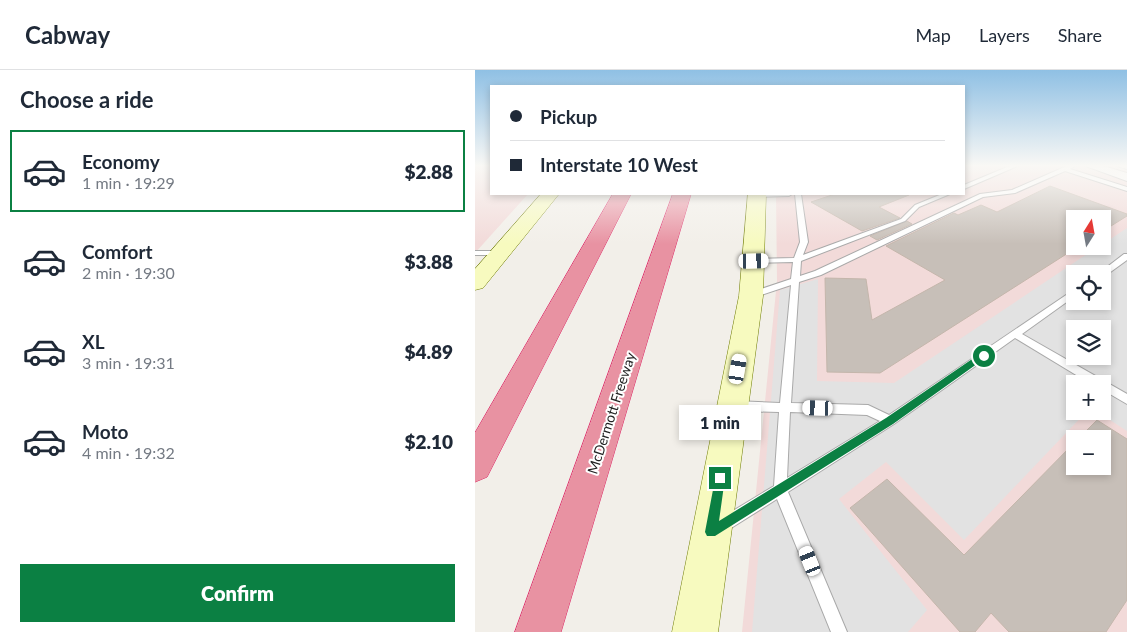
<!DOCTYPE html>
<meta charset="utf-8">
<style>
:root{--surface:#fff;--page:#f2f2f3;--text:#1f2937;--muted:#747a83;--line:#e0e1e3;--accent:#0b8043}
body{margin:0;font-family:Lato,sans-serif;background:var(--page);color:var(--text);height:100vh;display:flex;flex-direction:column;font-size:19px;white-space:nowrap}
*{box-sizing:border-box;margin:0}
p{font-size:16px;color:var(--muted)}
.icon{flex:none;width:28px;height:28px;fill:none;stroke:currentColor;stroke-width:2;stroke-linecap:round;stroke-linejoin:round}
.map{position:relative;flex:1;overflow:hidden}
.drawer{display:flex;flex-direction:column;background:var(--surface);width:475px}
.drawer>*{flex:none}
.banner{position:absolute;left:15px;top:15px;width:475px;height:110px;border-radius:0px;box-shadow:0 2px 8px #0003;display:grid;align-content:center;height:110px;padding:0 20px;background:var(--surface)}
.needle{width:32px;rotate:11deg}
.tools{position:absolute;left:591px;top:140px;display:grid;gap:10px}
.tools a{display:grid;place-items:center;width:45px;height:45px;border-radius:0px;background:var(--surface);box-shadow:0 2px 8px #0003;font-size:25px}
.end{position:absolute;width:22px;height:22px;margin:-11px;border:6px solid #0b8043;background:#fff;box-shadow:0 0 0 2px #fff}
.from{border-radius:50%}
.bubble{position:absolute;height:35px;border-radius:0px;background:var(--surface);box-shadow:0 2px 8px #0003;font-size:16px;font-weight:800;line-height:35px;text-align:center}
.car{position:absolute;width:15px;height:30px;margin:-15px -8px;border-radius:6px;box-shadow:0 0 4px 1px #0007;background:linear-gradient(#fff 24%,#345 0 40%,#fff 0 76%,#345 0 86%,#fff 0)}
.banner b{display:flex;align-items:center;gap:18px;height:48px;font-size:19px}
.banner b+b{border-top:1px solid var(--line)}
.banner i{width:12px;height:12px;background:var(--text)}
ul{padding:0;list-style:none}
li{display:flex;align-items:center;gap:15px;height:82px;margin:0 10px 8px;padding:0 10px;border:2px solid transparent;border-radius:0px}
li div{flex:1}
li b{display:block;font-size:19px}
li em{font-style:normal;font-weight:800}
li.on{border-color:var(--accent)}
li>.icon{width:45px;height:45px;stroke-width:1.5}
h2{padding:0 20px;font-size:22px;line-height:60px}
.button{display:flex;gap:10px;margin-top:auto;padding:10px 20px}
.button a{flex:1;height:58px;border-radius:0px;background:var(--accent);color:#fff;font-size:20px;font-weight:800;line-height:58px;text-align:center}
header{display:flex;align-items:center;gap:30px;box-sizing:border-box;height:70px;padding:0 25px;background:var(--surface);border-bottom:1px solid var(--line)}
header strong{font-size:24px}
nav{display:flex;gap:28px;margin-inline-start:auto;font-size:18px}
main{display:flex;flex:1;min-height:0}
.map>svg:first-child{display:block}
.commercial{fill:#f2dad9;fill-rule:evenodd}
.parking{fill:#e2e2e2;fill-rule:evenodd}
.building{fill:#c7bfb8;stroke:#c4b6ab}
.lines{fill:none;stroke-linecap:round;stroke-linejoin:round}
.service-casing{stroke:#a9a9a9;stroke-width:2}
.minor-casing{stroke:#a9a9a9;stroke-width:2}
.secondary-casing{stroke:#707d05;stroke-width:1}
.motorway-casing{stroke:#dc2a67;stroke-width:1}
.service{fill:#fff;fill-rule:evenodd}
.minor{fill:#fff;fill-rule:evenodd}
.secondary{fill:#f7fabf;fill-rule:evenodd}
.motorway{fill:#e892a2;fill-rule:evenodd}
.route{fill:#0b8043}
.labels{text-anchor:middle;dominant-baseline:central;stroke-width:4;stroke-linejoin:round;paint-order:stroke}
.street-label{font-size:14px;fill:#222;stroke:#fff}
</style>
<header>
<strong>Cabway</strong>
<nav><a>Map</a><a>Layers</a><a>Share</a></nav>
</header>
<main>
<section class="drawer">
<h2>Choose a ride</h2>
<ul>
<li class="on"><svg class="icon" aria-label="car" viewBox="0 0 24 24"><path d="M5 17H2v-5l4-1 3-4h7l3 4 3 1v5h-3M9 17h6M6 11h13"/><circle cx="7" cy="17" r="2"/><circle cx="17" cy="17" r="2"/></svg><div><b>Economy</b><p>1 min · 19:29</p></div><em>$2.88</em></li>
<li><svg class="icon" aria-label="car" viewBox="0 0 24 24"><path d="M5 17H2v-5l4-1 3-4h7l3 4 3 1v5h-3M9 17h6M6 11h13"/><circle cx="7" cy="17" r="2"/><circle cx="17" cy="17" r="2"/></svg><div><b>Comfort</b><p>2 min · 19:30</p></div><em>$3.88</em></li>
<li><svg class="icon" aria-label="car" viewBox="0 0 24 24"><path d="M5 17H2v-5l4-1 3-4h7l3 4 3 1v5h-3M9 17h6M6 11h13"/><circle cx="7" cy="17" r="2"/><circle cx="17" cy="17" r="2"/></svg><div><b>XL</b><p>3 min · 19:31</p></div><em>$4.89</em></li>
<li><svg class="icon" aria-label="car" viewBox="0 0 24 24"><path d="M5 17H2v-5l4-1 3-4h7l3 4 3 1v5h-3M9 17h6M6 11h13"/><circle cx="7" cy="17" r="2"/><circle cx="17" cy="17" r="2"/></svg><div><b>Moto</b><p>4 min · 19:32</p></div><em>$2.10</em></li>
</ul>
<div class="button"><a>Confirm</a></div>
</section>
<div class="map">
<svg width="652" height="562" viewBox="0 0 652 562">
<rect width="100%" height="100%" fill="#f2efe9"/>
<g class="commercial">
<path d="M 0,95 L 16,95 L 16,124 L 53,124 L 0,183 Z"/>
<path d="M 489,95 L 632,95 L 652,101 L 652,562 L 267,562 L 302,211 L 301,124 L 489,124 ZM 600,149 L 628,149 L 628,176 L 600,176 ZM 600,204 L 628,204 L 628,231 L 600,231 ZM 600,259 L 628,259 L 628,286 L 600,286 ZM 600,314 L 628,314 L 628,341 L 600,341 ZM 600,369 L 628,369 L 628,396 L 600,396 Z"/>
</g>
<path class="parking" d="M 652,158 L 652,361 L 621,341 L 628,341 L 628,314 L 600,314 L 600,341 L 612,341 L 489,470 L 411,392 L 364,429 L 452,540 L 433,562 L 277,562 L 305,220 L 343,209 L 342,311 L 419,313 L 624,176 L 628,176 L 628,174 ZM 600,204 L 628,204 L 628,231 L 600,231 ZM 600,259 L 628,259 L 628,286 L 600,286 Z"/>
<g class="building">
<path d="M 575,116 L 652,144 L 652,146 L 628,161 L 628,149 L 600,149 L 600,176 L 604,176 L 405,303 L 352,302 L 350,208 L 391,209 L 397,250 L 470,210 L 411,176 L 479,143 L 483,145 L 506,135 L 522,142 Z"/>
<path d="M 360,124 L 434,124 L 434,125 L 404,137 L 425,148 L 387,161 L 336,132 Z"/>
<path d="M 432,151 L 437,154 L 402,170 L 395,166 Z"/>
<path d="M 622,350 L 652,369 L 652,530 L 631,562 L 534,562 L 516,543 L 500,562 L 485,562 L 375,438 L 412,409 L 489,485 L 600,372 L 600,396 L 628,396 L 628,369 L 603,369 Z"/>
</g>
<g class="lines">
<defs>
<g id="service">
<path d="M 537,95 L 545,95 L 489,119 L 489,115 Z"/>
<path d="M 594,95 L 602,95 L 595,99 L 652,117 L 652,121 L 590,101 L 540,123 L 508,127 L 346,205 L 324,212 L 316,333 L 393,335 L 414,345 L 600,219 L 600,226 L 547,264 L 652,324 L 652,334 L 628,320 L 628,314 L 616,314 L 540,268 L 419,354 L 313,422 L 372,562 L 356,562 L 302,429 L 253,460 L 248,462 L 243,460 L 241,455 L 243,450 L 299,416 L 304,342 L 260,341 L 256,339 L 254,336 L 256,333 L 260,331 L 305,333 L 316,215 L 277,228 L 273,225 L 274,223 L 316,209 L 318,192 L 279,193 L 275,191 L 279,189 L 319,188 L 325,172 L 320,124 L 326,124 L 333,172 L 328,185 L 426,149 L 440,135 L 467,124 L 475,124 L 444,137 L 430,151 L 326,191 L 325,206 L 340,201 L 505,124 L 537,120 ZM 315,342 L 392,345 L 405,351 L 312,408 Z"/>
<path d="M 641,95 L 652,95 L 652,99 L 642,96 Z"/>
<path d="M 280,124 L 317,124 L 314,126 L 282,127 L 280,126 Z"/>
<path d="M 0,181 L 25,181 L 29,183 L 25,185 L 0,185 Z"/>
<path d="M 649,184 L 652,184 L 652,190 L 630,206 L 623,204 Z"/>
</g>
<path id="minor" d="M 608,95 L 625,95 L 652,103 L 652,111 Z"/>
<g id="secondary">
<path d="M 66,124 L 84,124 L 8,218 L 0,220 L 0,199 Z"/>
<path d="M 273,124 L 291,124 L 288,226 L 243,562 L 197,562 L 264,226 Z"/>
</g>
<g id="motorway">
<path d="M 138,124 L 156,124 L 12,407 L 0,412 L 0,363 Z"/>
<path d="M 198,124 L 216,124 L 86,562 L 40,562 Z"/>
</g>
</defs>
<use href="#service" class="service-casing"/>
<use href="#minor" class="minor-casing"/>
<use href="#secondary" class="secondary-casing"/>
<use href="#motorway" class="motorway-casing"/>
<use href="#service" class="service"/>
<use href="#minor" class="minor"/>
<use href="#secondary" class="secondary"/>
<use href="#motorway" class="motorway"/>
</g>
<linearGradient id="sky" x2="0" y2="1"><stop stop-color="#8fc0e4"/><stop offset="0.55" stop-color="#f9f8f5"/><stop offset="1" stop-color="#f9f8f5" stop-opacity="0"/></linearGradient>
<rect width="652" height="174" fill="url(#sky)"/>
<path class="route" d="M 506,283 L 513,286 L 418,354 L 240,466 L 232,466 L 230,462 L 241,404 L 249,404 L 250,408 L 244,451 L 411,348 Z"/>
<g class="labels">
<g class="street-label">
<text transform="translate(136 343) rotate(-72)">McDermott Freeway</text>
</g>
</g>
</svg>
<div class="tools">
<a><svg class="needle" viewBox="-14 -14 28 28"><path d="M0-13l5 13h-10z" fill="#e53935"/><path d="M0 13l5-13h-10z" fill="#747a83"/></svg></a>
<a><svg class="icon" aria-label="locate" viewBox="0 0 24 24"><circle cx="12" cy="12" r="6"/><path d="M12 2v4M12 18v4M2 12h4M18 12h4"/></svg></a>
<a><svg class="icon" aria-label="layers" viewBox="0 0 24 24"><path d="M12 4l9 5-9 5-9-5zM3 14l9 5 9-5"/></svg></a>
<a>+</a>
<a>−</a>
</div>
<i class="end from" style="left:509px;top:286px"></i>
<i class="end" style="left:245px;top:408px"></i>
<div class="bubble" style="left:204px;top:335px;width:82px">1 min</div>
<i class="car" style="left:279px;top:191px;rotate:89deg"></i>
<i class="car" style="left:263px;top:299px;rotate:10deg"></i>
<i class="car" style="left:343px;top:338px;rotate:272deg"></i>
<i class="car" style="left:335px;top:491px;rotate:338deg"></i>
<div class="banner">
<b><i class="from"></i>Pickup</b>
<b><i></i>Interstate 10 West</b>
</div>
</div>
</main>
